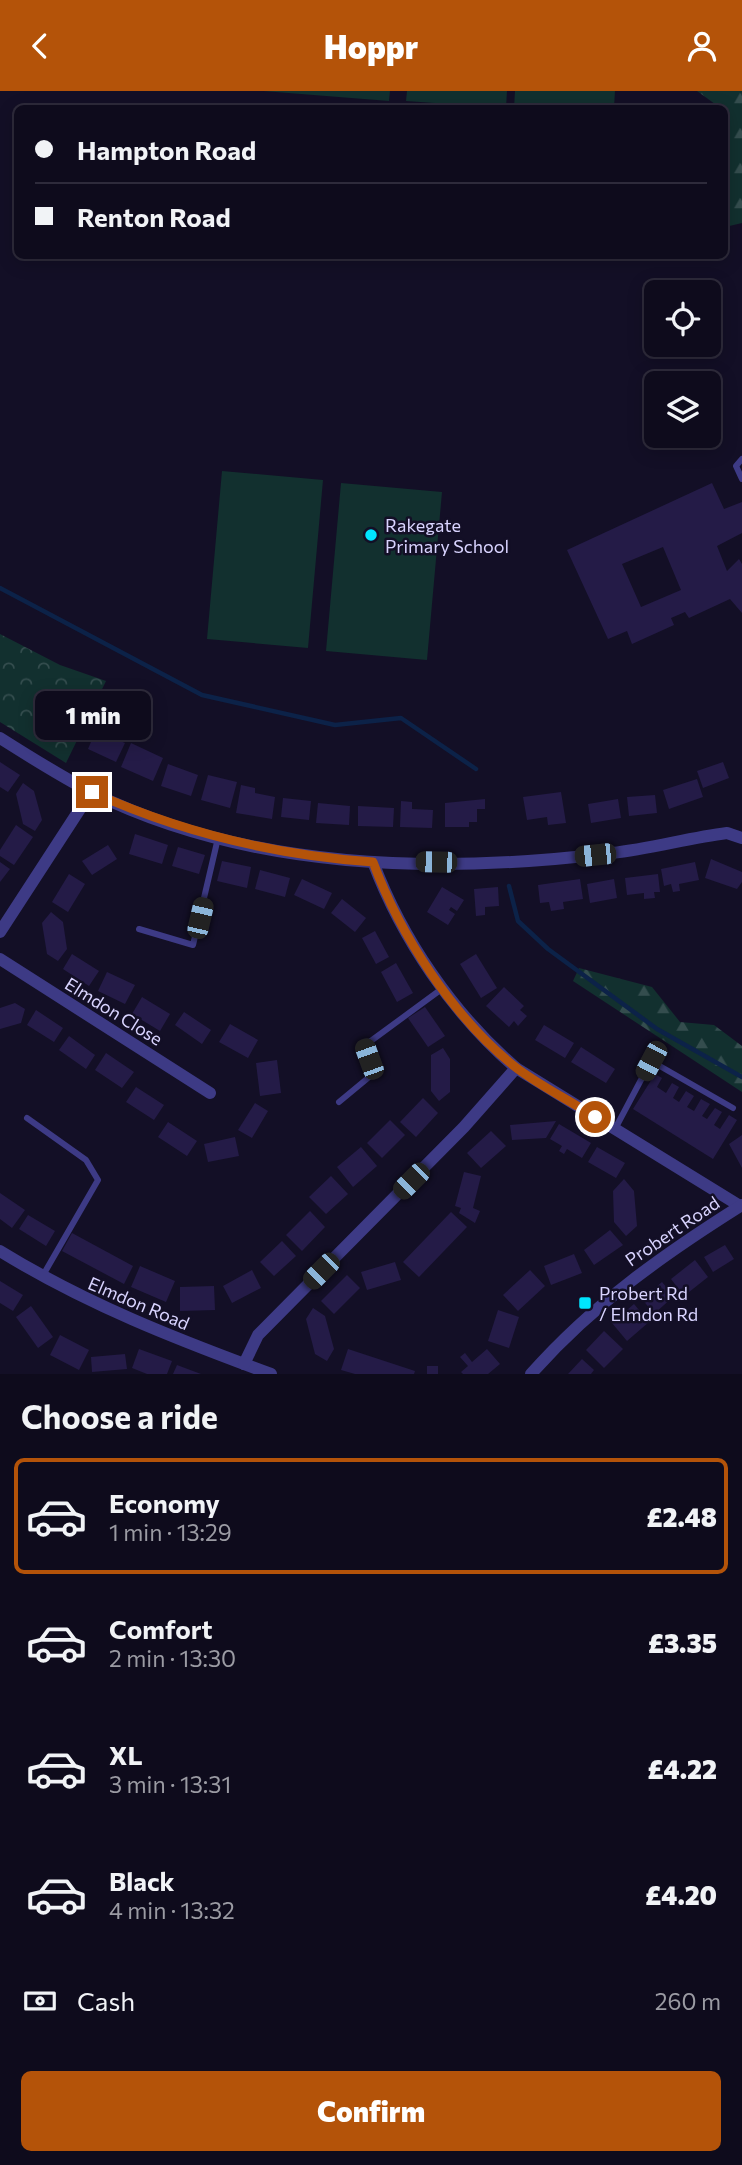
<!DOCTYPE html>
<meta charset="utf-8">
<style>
:root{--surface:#0e0b1c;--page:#1c1929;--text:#f1f3f6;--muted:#9b9ba3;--line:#2e2b3b;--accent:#b45309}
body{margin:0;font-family:Commissioner,sans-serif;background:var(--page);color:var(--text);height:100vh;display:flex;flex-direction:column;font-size:26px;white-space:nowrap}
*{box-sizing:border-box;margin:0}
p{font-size:23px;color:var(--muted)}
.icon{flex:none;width:38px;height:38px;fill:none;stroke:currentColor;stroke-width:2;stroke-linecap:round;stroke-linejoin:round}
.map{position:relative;height:1283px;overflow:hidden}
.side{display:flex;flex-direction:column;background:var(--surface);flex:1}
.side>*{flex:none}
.guide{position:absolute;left:14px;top:14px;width:714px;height:154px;border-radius:10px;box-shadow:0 4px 18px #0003,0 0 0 2px var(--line);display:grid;align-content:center;height:154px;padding:0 21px;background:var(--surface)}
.fabs{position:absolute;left:644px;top:189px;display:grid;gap:14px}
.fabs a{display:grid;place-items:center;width:77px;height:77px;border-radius:10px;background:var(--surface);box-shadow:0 4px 18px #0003,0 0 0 2px var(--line);font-size:35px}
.end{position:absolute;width:32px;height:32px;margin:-16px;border:9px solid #b45309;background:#fff;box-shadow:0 0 0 4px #fff}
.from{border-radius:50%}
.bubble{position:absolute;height:49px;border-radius:10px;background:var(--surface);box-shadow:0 4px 18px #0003,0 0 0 2px var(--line);font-size:23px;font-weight:800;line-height:49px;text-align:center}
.car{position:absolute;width:21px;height:42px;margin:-21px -10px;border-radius:9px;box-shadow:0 0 5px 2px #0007;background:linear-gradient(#222 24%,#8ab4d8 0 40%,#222 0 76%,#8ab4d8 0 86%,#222 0)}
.guide b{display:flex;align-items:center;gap:24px;height:66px;font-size:26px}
.guide b+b{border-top:2px solid var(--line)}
.guide i{width:18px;height:18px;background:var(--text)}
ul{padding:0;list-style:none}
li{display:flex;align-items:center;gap:21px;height:116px;margin:0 14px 10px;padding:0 7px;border:4px solid transparent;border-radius:10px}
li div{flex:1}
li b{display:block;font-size:26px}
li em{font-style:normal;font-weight:800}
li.on{border-color:var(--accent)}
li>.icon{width:63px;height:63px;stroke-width:1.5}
h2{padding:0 21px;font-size:32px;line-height:84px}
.pay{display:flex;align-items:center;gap:18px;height:77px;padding:0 21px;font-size:26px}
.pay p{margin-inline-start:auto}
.action{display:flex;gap:14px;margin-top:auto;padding:14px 21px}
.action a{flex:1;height:80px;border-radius:10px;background:var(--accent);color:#fff;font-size:28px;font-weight:800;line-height:80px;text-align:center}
header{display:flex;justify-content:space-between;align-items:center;height:91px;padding:0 21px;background:var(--accent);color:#fff;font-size:32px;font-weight:800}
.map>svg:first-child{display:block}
.forest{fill:url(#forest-firs)}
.park{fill:url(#park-crowns)}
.garden{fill:#12302f}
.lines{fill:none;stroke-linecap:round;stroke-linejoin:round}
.stream{stroke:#0c2248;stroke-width:4.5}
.building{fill:#241b47;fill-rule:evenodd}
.lane{stroke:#3d3a85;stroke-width:6}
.street{stroke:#3d3a85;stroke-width:12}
.route{stroke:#b45309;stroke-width:9}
.poi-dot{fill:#00e5ff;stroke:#130f26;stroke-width:2.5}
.labels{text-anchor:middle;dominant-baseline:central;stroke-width:5;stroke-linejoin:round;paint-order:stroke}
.poi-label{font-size:18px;fill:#d9d4ff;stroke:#130f26;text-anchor:start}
.street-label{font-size:18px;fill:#d9d4ff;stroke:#130f26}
</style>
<header><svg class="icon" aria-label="back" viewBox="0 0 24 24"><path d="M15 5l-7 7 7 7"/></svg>Hoppr<svg class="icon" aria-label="person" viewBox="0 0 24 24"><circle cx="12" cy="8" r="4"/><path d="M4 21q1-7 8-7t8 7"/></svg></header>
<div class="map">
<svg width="742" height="1283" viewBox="0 0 742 1283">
<defs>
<pattern id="forest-firs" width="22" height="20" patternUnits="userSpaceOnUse" patternTransform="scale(1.75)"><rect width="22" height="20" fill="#12302f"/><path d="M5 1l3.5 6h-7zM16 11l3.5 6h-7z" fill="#344d4e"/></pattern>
<pattern id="park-crowns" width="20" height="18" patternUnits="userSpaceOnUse" patternTransform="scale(1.75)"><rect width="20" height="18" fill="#12302f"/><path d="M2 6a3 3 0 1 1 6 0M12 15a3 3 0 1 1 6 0" fill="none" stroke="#344d4e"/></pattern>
</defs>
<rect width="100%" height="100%" fill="#130f26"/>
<g class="forest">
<path d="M 697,0 L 742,0 L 742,132 L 725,136 L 724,18 L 715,17 L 715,13 Z"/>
<path d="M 579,877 L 652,896 L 680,931 L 714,934 L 742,955 L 742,1001 L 573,890 Z"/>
</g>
<path class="park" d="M 0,543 L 60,574 L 106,590 L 66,672 L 0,631 Z"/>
<g class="garden">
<path d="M 263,0 L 390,0 L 389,10 Z"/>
<path d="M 407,0 L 507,0 L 506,17 L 406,10 Z"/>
<path d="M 515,0 L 615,0 L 614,17 L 514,17 Z"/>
<path d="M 222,380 L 323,389 L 308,557 L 207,548 Z"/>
<path d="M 341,392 L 442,401 L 427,569 L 326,560 Z"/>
</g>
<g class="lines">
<g class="stream">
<path d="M 0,497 L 202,604 L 335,634 L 401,627 L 476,678"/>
<path d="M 509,795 L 518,830 L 548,858 L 657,938 L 742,986"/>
</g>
</g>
<g class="building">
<path d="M 712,392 L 724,418 L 742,411 L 742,442 L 717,455 L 727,480 L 739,468 L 742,473 L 742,522 L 730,508 L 689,527 L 685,521 L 671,527 L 674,534 L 632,553 L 627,540 L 608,548 L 567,459 ZM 663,456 L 681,499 L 641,516 L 622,473 Z"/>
<path d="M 96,639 L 125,652 L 116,671 L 88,658 Z"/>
<path d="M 131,652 L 163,667 L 153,690 L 121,676 Z"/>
<path d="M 0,671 L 20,684 L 8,701 L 0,696 Z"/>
<path d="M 723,671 L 729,687 L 703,697 L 697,680 Z"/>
<path d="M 168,673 L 198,684 L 191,705 L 161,695 Z"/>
<path d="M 208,684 L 237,691 L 230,717 L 201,709 Z"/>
<path d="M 697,688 L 703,706 L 669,718 L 663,699 Z"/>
<path d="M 23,692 L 34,700 L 42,729 L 35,740 L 23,733 L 16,703 Z"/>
<path d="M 241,694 L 255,697 L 255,702 L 275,706 L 272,728 L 236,722 Z"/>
<path d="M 561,701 L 566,732 L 548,734 L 547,726 L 527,729 L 523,706 Z"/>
<path d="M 655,704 L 657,722 L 629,725 L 627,706 Z"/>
<path d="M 283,707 L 311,710 L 309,729 L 281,726 Z"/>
<path d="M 485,708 L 485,718 L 477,718 L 477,731 L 469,731 L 469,736 L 445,736 L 445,712 Z"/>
<path d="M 618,708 L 621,727 L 591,732 L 588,713 Z"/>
<path d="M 401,710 L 412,711 L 412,718 L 433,719 L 432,737 L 400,736 Z"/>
<path d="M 318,712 L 350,715 L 349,734 L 316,732 Z"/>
<path d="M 358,715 L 394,717 L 393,736 L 358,735 Z"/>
<path d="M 16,734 L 33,746 L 14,774 L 0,765 L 0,759 Z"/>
<path d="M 135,743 L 168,754 L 162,773 L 129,763 Z"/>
<path d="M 108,754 L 117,768 L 92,784 L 82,770 Z"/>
<path d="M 178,756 L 205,764 L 199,783 L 172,775 Z"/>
<path d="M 711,768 L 742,781 L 742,791 L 737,798 L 705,787 Z"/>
<path d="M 222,770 L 251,776 L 247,797 L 217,790 Z"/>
<path d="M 0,771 L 10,778 L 0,791 Z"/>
<path d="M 695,771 L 699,789 L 679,793 L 680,800 L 673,801 L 671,793 L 664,795 L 661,778 Z"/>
<path d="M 260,779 L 290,787 L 285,806 L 255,798 Z"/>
<path d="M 69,783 L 85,793 L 68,821 L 52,811 Z"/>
<path d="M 658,783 L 660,801 L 654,801 L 655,807 L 644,808 L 644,802 L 627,804 L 625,787 Z"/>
<path d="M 302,788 L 332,802 L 324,818 L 294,804 Z"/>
<path d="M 580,788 L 583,808 L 563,811 L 564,818 L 551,820 L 549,811 L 540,812 L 538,794 Z"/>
<path d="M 614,788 L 617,807 L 590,812 L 587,793 Z"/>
<path d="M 442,796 L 464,809 L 457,820 L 451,816 L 449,819 L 455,823 L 448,834 L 427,821 Z"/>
<path d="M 498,796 L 499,815 L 485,816 L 485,824 L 476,825 L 474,798 Z"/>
<path d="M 342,808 L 366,827 L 355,841 L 331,822 Z"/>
<path d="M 51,821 L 63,831 L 67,858 L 58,870 L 47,863 L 42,832 Z"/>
<path d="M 375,840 L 389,866 L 376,873 L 362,847 Z"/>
<path d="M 72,863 L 99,880 L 89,895 L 63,878 Z"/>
<path d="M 476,863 L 497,897 L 481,907 L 460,873 Z"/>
<path d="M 396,872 L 413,902 L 397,911 L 381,881 Z"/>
<path d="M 107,881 L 135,894 L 125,913 L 98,900 Z"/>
<path d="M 504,896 L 524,915 L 520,919 L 527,925 L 518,935 L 514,930 L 509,936 L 486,915 Z"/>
<path d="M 142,906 L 170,923 L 160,940 L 132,923 Z"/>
<path d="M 15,912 L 25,918 L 21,932 L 0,938 L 0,917 Z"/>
<path d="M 425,916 L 445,945 L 428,956 L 408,927 Z"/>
<path d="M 36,919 L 63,937 L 54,951 L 27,934 Z"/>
<path d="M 184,921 L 211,939 L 202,953 L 175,934 Z"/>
<path d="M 230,933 L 258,949 L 248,967 L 219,951 Z"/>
<path d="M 544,934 L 574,952 L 565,967 L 535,949 Z"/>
<path d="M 69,945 L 95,964 L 86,978 L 59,959 Z"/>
<path d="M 581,956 L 615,978 L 606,992 L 571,971 Z"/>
<path d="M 443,957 L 450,968 L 450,1001 L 439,1010 L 431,1000 L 431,964 Z"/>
<path d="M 106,962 L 134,981 L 122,997 L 95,979 Z"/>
<path d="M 277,969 L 281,1002 L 260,1005 L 256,972 Z"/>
<path d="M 655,983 L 662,987 L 657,996 L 666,1002 L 672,992 L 679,996 L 673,1007 L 679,1011 L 686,1000 L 694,1005 L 687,1016 L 694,1020 L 701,1008 L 710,1013 L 702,1025 L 707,1028 L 715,1017 L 722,1021 L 714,1034 L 720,1038 L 729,1024 L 737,1029 L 713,1068 L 633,1018 Z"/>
<path d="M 136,996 L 164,1014 L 154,1029 L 126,1011 Z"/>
<path d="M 423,1007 L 438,1022 L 416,1046 L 400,1031 Z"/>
<path d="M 255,1012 L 268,1020 L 252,1047 L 238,1039 Z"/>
<path d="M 390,1029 L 405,1044 L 382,1067 L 367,1052 Z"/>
<path d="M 556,1030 L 546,1047 L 512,1049 L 510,1034 Z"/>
<path d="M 168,1031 L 197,1050 L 187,1065 L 158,1046 Z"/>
<path d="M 559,1033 L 591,1052 L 582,1067 L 567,1058 L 564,1063 L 559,1060 L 562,1055 L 550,1048 Z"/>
<path d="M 491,1040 L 506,1055 L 481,1077 L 467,1062 Z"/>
<path d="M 742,1044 L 742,1077 L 729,1053 Z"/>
<path d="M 235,1046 L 239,1065 L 208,1071 L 204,1053 Z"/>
<path d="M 361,1056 L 377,1075 L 353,1096 L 337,1076 Z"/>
<path d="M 597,1056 L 625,1072 L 616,1087 L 588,1071 Z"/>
<path d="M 464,1081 L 481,1085 L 473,1117 L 480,1120 L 475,1132 L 459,1122 L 461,1117 L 455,1115 Z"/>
<path d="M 331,1085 L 348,1103 L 326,1123 L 309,1106 Z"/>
<path d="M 624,1088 L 634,1100 L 637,1135 L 626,1145 L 614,1131 L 613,1100 Z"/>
<path d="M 0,1102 L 25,1119 L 12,1137 L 0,1128 Z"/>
<path d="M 310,1120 L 325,1136 L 302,1160 L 286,1144 Z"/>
<path d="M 451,1121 L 467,1136 L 419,1186 L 403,1171 Z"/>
<path d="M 28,1124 L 55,1140 L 46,1155 L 19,1138 Z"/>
<path d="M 610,1139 L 623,1154 L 594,1174 L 584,1159 Z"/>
<path d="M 72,1142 L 133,1175 L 124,1193 L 62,1160 Z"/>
<path d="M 282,1150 L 296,1165 L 274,1185 L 260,1171 Z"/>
<path d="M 725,1154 L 734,1168 L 713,1181 L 704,1166 Z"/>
<path d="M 574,1163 L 582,1182 L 551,1194 L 544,1175 Z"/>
<path d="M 695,1169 L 708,1186 L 684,1205 L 671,1188 Z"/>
<path d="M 395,1171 L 401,1189 L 367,1199 L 361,1181 Z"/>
<path d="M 140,1175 L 175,1190 L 166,1211 L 131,1196 Z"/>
<path d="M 252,1179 L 261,1197 L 232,1212 L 223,1195 Z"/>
<path d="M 530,1179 L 545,1195 L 518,1220 L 503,1204 Z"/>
<path d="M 347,1184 L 360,1197 L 334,1223 L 321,1210 Z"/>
<path d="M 0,1190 L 23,1204 L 13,1220 L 0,1212 Z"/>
<path d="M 662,1191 L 674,1205 L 654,1223 L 642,1208 Z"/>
<path d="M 214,1195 L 215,1219 L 180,1220 L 180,1196 Z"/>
<path d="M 634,1213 L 649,1231 L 627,1250 L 612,1232 Z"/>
<path d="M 31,1215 L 53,1246 L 38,1257 L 16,1226 Z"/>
<path d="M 313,1217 L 325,1225 L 334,1258 L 327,1270 L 315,1263 L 306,1228 Z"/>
<path d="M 498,1219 L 519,1226 L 509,1257 L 488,1250 Z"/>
<path d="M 604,1240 L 623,1258 L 604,1277 L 586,1259 Z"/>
<path d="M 60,1244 L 89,1259 L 79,1279 L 50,1264 Z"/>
<path d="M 139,1258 L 172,1270 L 167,1283 L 147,1283 L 132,1277 Z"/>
<path d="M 348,1258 L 415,1280 L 414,1283 L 355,1283 L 341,1279 Z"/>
<path d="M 487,1258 L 500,1273 L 488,1283 L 463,1283 L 461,1281 L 468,1275 L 460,1266 L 465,1262 L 472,1271 Z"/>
<path d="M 125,1263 L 127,1278 L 92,1281 L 91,1266 Z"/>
<path d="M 582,1268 L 594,1279 L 591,1283 L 568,1283 Z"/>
<path d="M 177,1274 L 201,1283 L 173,1283 Z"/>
<rect x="427" y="1275" width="11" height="8"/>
</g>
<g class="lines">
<g class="lane">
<path d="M 742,368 L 736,375 L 742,388"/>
<path d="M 139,838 L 193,854 L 218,747"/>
<path d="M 339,1011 L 374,982 L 364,955 L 443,897"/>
<path d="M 27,1027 L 86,1069 L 98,1089 L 42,1186"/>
<path d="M 615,1038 L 651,970 L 733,1017"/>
</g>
<g class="street">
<path d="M 0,647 C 30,666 60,685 91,701 C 250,780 439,783 612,762 C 650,758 688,747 727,742 L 742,747"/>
<path d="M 373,771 C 402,848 453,923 516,977 L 740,1115"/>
<path d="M 0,841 L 91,701"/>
<path d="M 0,868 L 210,1002"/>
<path d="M 0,1160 C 86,1213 176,1248 271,1283"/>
<path d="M 244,1273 L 258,1244 L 464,1036 L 516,977"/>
<path d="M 531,1283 C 593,1213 664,1163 742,1114"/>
</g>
</g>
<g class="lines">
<path class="route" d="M 92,701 C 182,742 274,764 373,771 C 400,844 453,926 514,975 C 538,994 569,1009 595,1026"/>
</g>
<g class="poi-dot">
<circle cx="371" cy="444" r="7"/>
<rect x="578" y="1205" width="14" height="14" rx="3.5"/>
</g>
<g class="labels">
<g class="poi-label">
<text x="385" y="434">Rakegate<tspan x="385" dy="21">Primary School</tspan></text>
<text x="599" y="1202">Probert Rd<tspan x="599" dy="21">/ Elmdon Rd</tspan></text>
</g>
<g class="street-label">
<text transform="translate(114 920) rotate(32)">Elmdon Close</text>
<text transform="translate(672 1140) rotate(-34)">Probert Road</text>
<text transform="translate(139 1212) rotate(23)">Elmdon Road</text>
</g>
</g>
</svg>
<div class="fabs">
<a><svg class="icon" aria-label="locate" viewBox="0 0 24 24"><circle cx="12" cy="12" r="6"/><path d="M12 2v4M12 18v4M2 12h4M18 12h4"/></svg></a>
<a><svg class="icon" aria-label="layers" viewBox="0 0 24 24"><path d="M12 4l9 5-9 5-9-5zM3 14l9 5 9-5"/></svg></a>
</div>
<i class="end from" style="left:595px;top:1026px"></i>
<i class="end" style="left:92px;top:701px"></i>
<div class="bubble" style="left:35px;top:600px;width:116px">1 min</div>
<i class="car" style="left:595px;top:764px;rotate:264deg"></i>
<i class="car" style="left:436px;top:771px;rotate:271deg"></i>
<i class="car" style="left:200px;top:827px;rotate:13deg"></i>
<i class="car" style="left:369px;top:968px;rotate:340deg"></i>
<i class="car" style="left:651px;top:970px;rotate:208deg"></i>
<i class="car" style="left:411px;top:1090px;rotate:225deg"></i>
<i class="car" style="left:321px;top:1180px;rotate:225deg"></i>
<div class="guide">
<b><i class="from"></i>Hampton Road</b>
<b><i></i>Renton Road</b>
</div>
</div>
<section class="side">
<h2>Choose a ride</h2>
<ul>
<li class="on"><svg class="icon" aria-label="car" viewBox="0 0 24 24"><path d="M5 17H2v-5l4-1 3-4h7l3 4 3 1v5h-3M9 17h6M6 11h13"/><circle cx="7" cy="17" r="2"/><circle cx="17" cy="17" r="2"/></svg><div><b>Economy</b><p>1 min · 13:29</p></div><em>£2.48</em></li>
<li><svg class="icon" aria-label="car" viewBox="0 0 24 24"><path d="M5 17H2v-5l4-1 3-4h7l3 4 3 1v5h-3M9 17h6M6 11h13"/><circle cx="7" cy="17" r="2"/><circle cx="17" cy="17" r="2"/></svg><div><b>Comfort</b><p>2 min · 13:30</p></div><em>£3.35</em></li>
<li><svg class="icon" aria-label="car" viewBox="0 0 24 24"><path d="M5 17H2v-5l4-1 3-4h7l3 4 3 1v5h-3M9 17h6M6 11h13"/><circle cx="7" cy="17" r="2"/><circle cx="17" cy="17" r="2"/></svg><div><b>XL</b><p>3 min · 13:31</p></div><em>£4.22</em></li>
<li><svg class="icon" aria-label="car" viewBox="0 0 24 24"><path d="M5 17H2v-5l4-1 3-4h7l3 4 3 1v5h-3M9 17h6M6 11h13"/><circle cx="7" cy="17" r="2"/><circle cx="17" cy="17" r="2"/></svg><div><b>Black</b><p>4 min · 13:32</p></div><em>£4.20</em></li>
</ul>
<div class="pay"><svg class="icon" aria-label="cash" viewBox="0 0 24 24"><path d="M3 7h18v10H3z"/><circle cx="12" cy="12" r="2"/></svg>Cash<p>260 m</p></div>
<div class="action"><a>Confirm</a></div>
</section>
